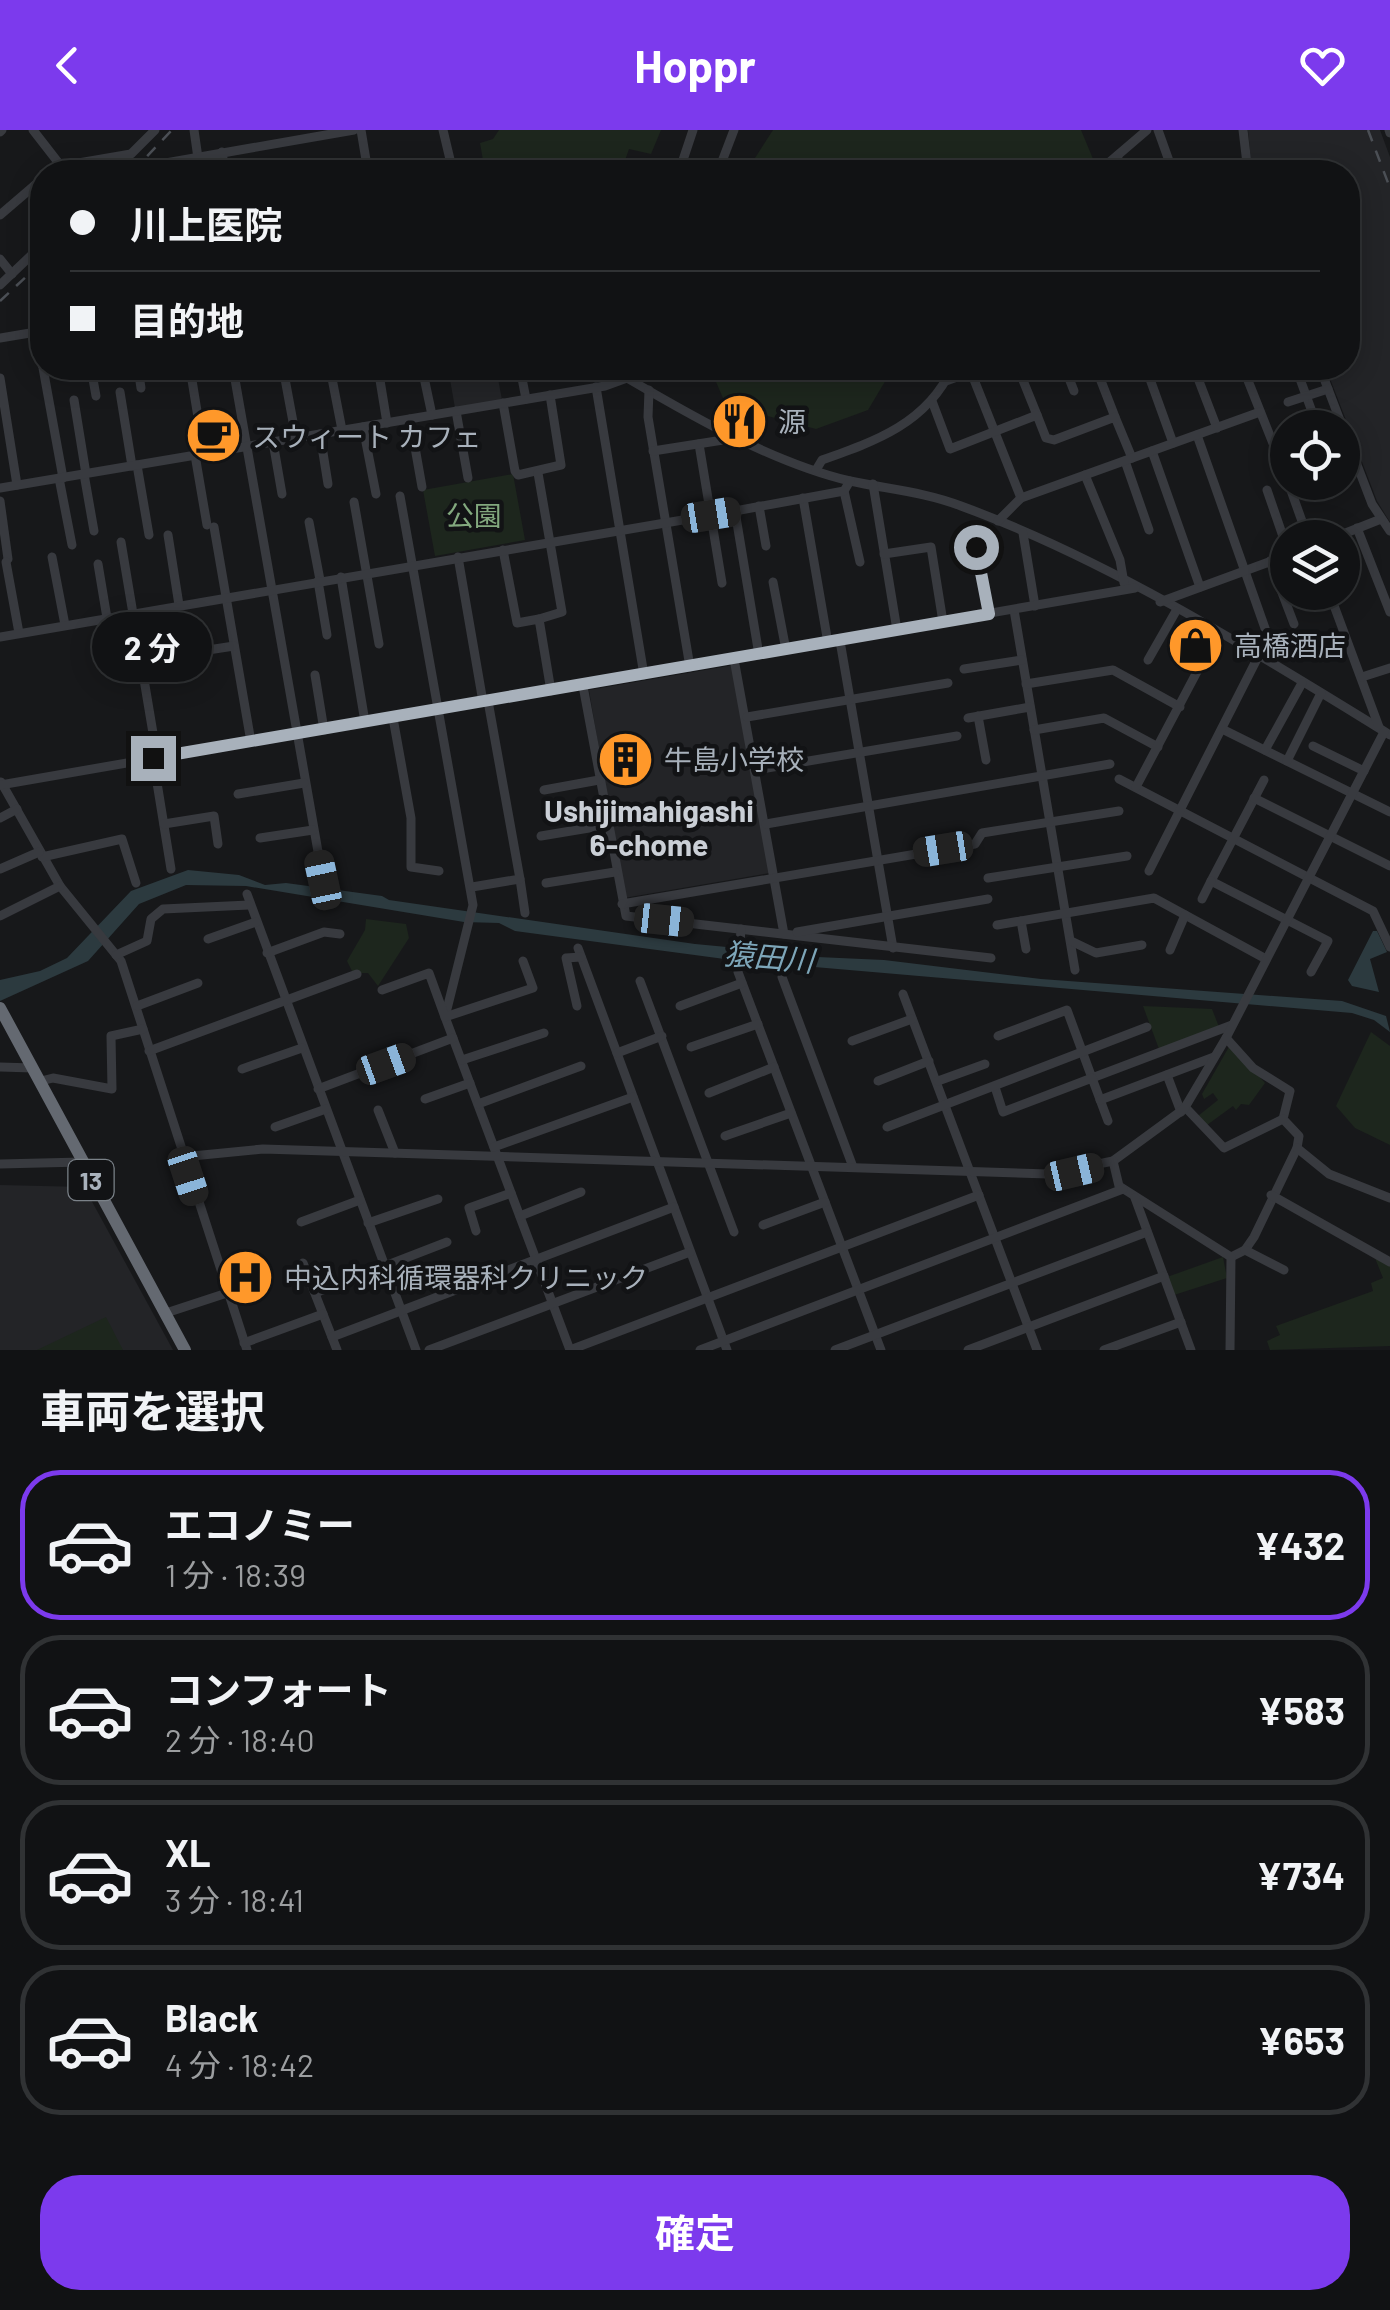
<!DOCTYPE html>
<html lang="ja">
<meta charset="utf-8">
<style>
:root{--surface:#111214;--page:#1a1b1d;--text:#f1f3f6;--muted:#9c9ea0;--line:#303234;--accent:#7c3aed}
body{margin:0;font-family:Barlow,"Noto Sans JP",sans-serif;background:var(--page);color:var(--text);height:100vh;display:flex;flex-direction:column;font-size:38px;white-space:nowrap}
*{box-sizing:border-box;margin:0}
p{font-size:32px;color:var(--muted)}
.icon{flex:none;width:55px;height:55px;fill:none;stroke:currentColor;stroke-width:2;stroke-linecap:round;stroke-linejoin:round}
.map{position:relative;height:1220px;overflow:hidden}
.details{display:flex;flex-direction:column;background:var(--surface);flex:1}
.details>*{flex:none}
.top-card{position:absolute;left:30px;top:30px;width:1330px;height:220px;border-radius:40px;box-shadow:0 5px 25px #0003,0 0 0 2px var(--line);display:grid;align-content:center;height:220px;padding:0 40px;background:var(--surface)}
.tools{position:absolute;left:1270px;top:280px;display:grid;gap:20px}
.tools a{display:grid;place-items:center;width:90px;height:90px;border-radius:50%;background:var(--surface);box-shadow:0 5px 25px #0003,0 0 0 2px var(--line);font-size:50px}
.end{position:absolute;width:45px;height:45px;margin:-22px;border:12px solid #a8b1bb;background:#111;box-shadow:0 0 0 5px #111}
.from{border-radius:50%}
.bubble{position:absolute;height:70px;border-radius:35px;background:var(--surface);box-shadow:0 5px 25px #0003,0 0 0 2px var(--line);font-size:32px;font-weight:700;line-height:70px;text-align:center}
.car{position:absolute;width:30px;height:60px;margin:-30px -15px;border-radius:12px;box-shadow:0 0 8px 2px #0007;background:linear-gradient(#222 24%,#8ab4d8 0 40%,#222 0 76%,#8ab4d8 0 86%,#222 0)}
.top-card b{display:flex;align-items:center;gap:35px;height:95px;font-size:38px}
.top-card b+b{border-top:2px solid var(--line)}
.top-card i{width:25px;height:25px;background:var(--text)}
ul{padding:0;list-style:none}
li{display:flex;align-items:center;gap:30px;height:150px;margin:0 20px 15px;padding:0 20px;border:5px solid var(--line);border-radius:40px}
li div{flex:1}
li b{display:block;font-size:38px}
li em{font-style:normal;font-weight:700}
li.active{border-color:var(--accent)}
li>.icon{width:90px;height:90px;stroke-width:1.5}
h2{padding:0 40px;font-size:45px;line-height:120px}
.button{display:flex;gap:20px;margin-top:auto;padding:20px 40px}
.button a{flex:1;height:115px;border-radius:40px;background:var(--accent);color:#fff;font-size:40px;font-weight:700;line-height:115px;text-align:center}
header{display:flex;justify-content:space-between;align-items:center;height:130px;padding:0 40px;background:var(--accent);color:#fff;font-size:45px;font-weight:700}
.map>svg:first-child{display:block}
.built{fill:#232427}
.green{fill:#1d261d}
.water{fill:#2c3a3f}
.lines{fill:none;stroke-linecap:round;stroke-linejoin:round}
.minor{stroke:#383a3f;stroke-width:9}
.highway{stroke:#646971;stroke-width:12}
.rail{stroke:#4b4f55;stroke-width:2.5;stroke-dasharray:12 10;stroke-linecap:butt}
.route{stroke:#a8b1bb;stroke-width:12}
.labels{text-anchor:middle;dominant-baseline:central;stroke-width:9;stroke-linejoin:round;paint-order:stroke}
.shield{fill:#121315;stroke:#7b8289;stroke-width:2.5}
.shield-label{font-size:25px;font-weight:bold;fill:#a8b1bb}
.poi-label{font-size:28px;fill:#a8b1bb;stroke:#121315;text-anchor:start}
.park-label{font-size:28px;fill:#82a87e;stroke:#121315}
.neighbourhood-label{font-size:30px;font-weight:bold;fill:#cacfd6;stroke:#121315}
.water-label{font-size:30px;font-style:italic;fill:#7da6b9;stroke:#121315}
</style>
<header><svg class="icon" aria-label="back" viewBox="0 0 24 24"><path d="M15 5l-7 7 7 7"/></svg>Hoppr<svg class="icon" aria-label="heart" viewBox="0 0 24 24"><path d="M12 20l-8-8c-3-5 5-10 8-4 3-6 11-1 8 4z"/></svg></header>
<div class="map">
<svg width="1390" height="1220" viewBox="0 0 1390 1220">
<rect width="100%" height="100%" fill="#17181a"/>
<g class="built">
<path d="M 1248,0 L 1380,0 L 1390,27 L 1390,392 L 1377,371 L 1326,238 L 1348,238 L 1348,42 L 1252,42 Z"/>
<path d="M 448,238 L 496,238 L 502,270 L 455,278 Z"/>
<path d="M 734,535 L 770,743 L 624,768 L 589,560 Z"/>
<path d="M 0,1055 L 84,1057 L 173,1220 L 0,1220 Z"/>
</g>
<g class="green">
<path d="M 499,0 L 661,0 L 651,24 L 629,19 L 621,42 L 485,42 L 480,13 L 493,9 Z"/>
<path d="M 773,0 L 1081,0 L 1096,36 L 1090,42 L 746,42 Z"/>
<path d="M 710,238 L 893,238 L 868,280 L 816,299 L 726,275 Z"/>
<path d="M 513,344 L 525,410 L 435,426 L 423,360 Z"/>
<path d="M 366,789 L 406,794 L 409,808 L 378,856 L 368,843 L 353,843 L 347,831 L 365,800 Z"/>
<path d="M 1143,876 L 1212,879 L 1219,897 L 1159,919 Z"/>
<path d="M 1371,902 L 1390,916 L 1390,1015 L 1355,998 L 1336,976 Z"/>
<path d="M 1230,915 L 1265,953 L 1249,975 L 1241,974 L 1236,980 L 1233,976 L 1207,995 L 1198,986 L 1218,970 L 1213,963 L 1204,969 L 1202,964 Z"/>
<path d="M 1223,1127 L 1227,1148 L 1174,1165 L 1167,1147 Z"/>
<path d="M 1375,1128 L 1390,1134 L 1390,1216 L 1270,1220 L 1267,1211 L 1280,1205 L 1276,1196 L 1373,1161 L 1371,1153 L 1383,1148 Z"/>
<path d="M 106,1187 L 123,1220 L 37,1220 Z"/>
</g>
<g class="water">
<path d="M 188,740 L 239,745 L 265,755 L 286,753 L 382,766 L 389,770 L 695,814 L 770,821 L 773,825 L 884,830 L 1041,849 L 1342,871 L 1386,886 L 1390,902 L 1374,890 L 1352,883 L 732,830 L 515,801 L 499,793 L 464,792 L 246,756 L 186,755 L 139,774 L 88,831 L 0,871 L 0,850 L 40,841 L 67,828 L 131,761 Z"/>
<path d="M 1373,801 L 1377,801 L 1387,822 L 1370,829 L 1379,862 L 1352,856 L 1348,850 Z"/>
</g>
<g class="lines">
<g class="minor">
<path d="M 33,0 L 61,36"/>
<path d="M 194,0 L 200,42"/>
<path d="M 361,0 L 368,42"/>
<path d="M 443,0 L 453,42"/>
<path d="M 1158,0 L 1173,42"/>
<path d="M 1243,0 L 1248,42"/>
<path d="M 1389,0 L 1390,3"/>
<path d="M 0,2 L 2,0"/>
<path d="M 222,22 L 225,42"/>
<path d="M 1117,26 L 1123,42"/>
<path d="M 50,42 L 61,36 L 131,24 L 155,0"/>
<path d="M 155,42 L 160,34 L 354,0"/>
<path d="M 403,42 L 451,35"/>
<path d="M 679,42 L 693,0"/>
<path d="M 718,42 L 734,0"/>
<path d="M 1098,42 L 1147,0"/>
<path d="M 0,85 L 42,49"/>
<path d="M 0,129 L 12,144"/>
<path d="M 0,155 L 42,115"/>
<path d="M 33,157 L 40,201"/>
<path d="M 36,202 L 42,235"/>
<path d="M 0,208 L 42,201"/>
<path d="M 43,238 L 63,348"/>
<path d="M 91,238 L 96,266"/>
<path d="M 138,238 L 141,258"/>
<path d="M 190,238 L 204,324"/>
<path d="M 233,238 L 323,750"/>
<path d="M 283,238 L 296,308"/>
<path d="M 330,238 L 342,300"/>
<path d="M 378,238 L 387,293"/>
<path d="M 422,238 L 432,285"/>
<path d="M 520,238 L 526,269"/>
<path d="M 610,238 C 681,280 769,332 850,351 C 887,359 925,362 961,376 C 1109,430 1257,523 1390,605"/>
<path d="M 1018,238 L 1037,285"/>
<path d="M 1065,238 L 1074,261"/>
<path d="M 1096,238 L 1115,287"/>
<path d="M 1146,238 L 1173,313"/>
<path d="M 1194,238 L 1217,298"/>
<path d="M 1243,238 L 1288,351"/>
<path d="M 1296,238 L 1318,298"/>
<path d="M 1320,238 L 1372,374 L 1390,401"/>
<path d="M 0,248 L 17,355"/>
<path d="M 946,251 L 971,242 L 1021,368"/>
<path d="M 596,257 L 644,545"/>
<path d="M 649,260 L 648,287 L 690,537"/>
<path d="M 120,262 L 132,336"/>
<path d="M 74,270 L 86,344"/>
<path d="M 932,271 L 950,319 L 1037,285 L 1046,308 L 1054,310 L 1115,287 L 1132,328"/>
<path d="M 1288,272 L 1328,259"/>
<path d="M 503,273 L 515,341 L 518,345 L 561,335 L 550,265"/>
<path d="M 456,281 L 468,348"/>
<path d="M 410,289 L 422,357"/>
<path d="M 363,297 L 376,364"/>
<path d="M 320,304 L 328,354"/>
<path d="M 1197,305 L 1266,501"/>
<path d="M 273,312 L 282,364"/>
<path d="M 699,314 L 722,453"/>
<path d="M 653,321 L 723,310 L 732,303"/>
<path d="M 1152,321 L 1200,457"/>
<path d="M 195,325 L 207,395"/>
<path d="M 1125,331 L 1149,400"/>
<path d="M 137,335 L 149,405"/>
<path d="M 816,340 L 822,330 C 876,311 927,293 952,238"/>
<path d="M 538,343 L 562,482 L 539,489"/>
<path d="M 84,344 L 94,401"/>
<path d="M 1085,345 L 1120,430 L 1124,453"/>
<path d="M 59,348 L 72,415"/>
<path d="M 1288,352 L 1308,408"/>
<path d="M 873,354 L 897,500"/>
<path d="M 0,358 L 605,256 L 627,248"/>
<path d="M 1267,360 L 1288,421"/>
<path d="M 844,361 L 860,432"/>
<path d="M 400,366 L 473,775 L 445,887 L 570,1220"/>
<path d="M 803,368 L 828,513"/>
<path d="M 0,371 L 8,429"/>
<path d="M 354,372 L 379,514"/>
<path d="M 759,376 L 766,416"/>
<path d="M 735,381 L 759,525"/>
<path d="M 998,391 L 1021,368 L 1260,282"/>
<path d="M 309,392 L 320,450"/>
<path d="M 214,397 L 251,612"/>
<path d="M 1357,398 L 1390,482"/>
<path d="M 1023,403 L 1035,476"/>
<path d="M 168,405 L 179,475"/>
<path d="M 1333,408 L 1381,389"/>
<path d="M 121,412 L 157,627"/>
<path d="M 976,417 L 989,484"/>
<path d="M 503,420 L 517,493 L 539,489 L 551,561"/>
<path d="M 884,424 L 931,417 L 943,492"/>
<path d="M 52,427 L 65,495"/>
<path d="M 458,427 L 483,572"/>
<path d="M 1270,431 L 1294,494"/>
<path d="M 6,432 L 19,503"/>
<path d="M 98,434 L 107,488"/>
<path d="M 341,447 L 365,592"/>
<path d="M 318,451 L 327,505"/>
<path d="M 773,452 L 786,520"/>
<path d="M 1329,462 L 1379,597"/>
<path d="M 1160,472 L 1288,425"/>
<path d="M 1014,480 L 1075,840"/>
<path d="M 0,507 L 735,381 L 844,361 L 850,351"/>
<path d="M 840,511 L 893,818"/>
<path d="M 208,520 L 234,516"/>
<path d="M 734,529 L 784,804"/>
<path d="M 1148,530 L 1176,481"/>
<path d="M 964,539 L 1022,530"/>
<path d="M 315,545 L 324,600"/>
<path d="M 1362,547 L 1390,538"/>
<path d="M 1026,554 L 1113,540 L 1180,577"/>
<path d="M 583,556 L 626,786 L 991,828"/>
<path d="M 978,586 L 986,630"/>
<path d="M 747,587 L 948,553"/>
<path d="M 393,588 L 411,688 L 411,737 L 439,741"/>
<path d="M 968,588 L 1030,577"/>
<path d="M 1222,599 L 1390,682"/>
<path d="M 1034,600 L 1104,588 L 1158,617"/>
<path d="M 1313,616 L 1364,641"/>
<path d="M 1265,620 L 1302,553"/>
<path d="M 153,628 L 171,739"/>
<path d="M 1287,631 L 1321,563"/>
<path d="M 755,640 L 957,606"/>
<path d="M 1119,649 L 1373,781 L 1390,817"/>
<path d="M 1264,650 L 1211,751 L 1328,811 L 1311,842"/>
<path d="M 1,652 L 60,756 L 121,831 L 247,1220"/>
<path d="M 0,655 L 1135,458"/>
<path d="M 1136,657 L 1217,504"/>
<path d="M 544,660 L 599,650"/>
<path d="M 238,664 L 304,653"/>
<path d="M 1254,668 L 1390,736"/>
<path d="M 0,688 L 17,679"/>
<path d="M 164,694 L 214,686 L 218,714"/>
<path d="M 766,694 L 1110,634"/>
<path d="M 541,706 L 607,695"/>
<path d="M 260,708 L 313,700"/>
<path d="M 42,727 L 122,709 L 136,753"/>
<path d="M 0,739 L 39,722"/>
<path d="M 1149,741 L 1258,527"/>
<path d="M 988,748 L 1127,726"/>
<path d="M 520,749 L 525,783"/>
<path d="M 546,753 L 615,742"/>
<path d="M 472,757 L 520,749 L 488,571"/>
<path d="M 247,764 L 416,1220"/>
<path d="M 1202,769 L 1211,751"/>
<path d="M 622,774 L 975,714 L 982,703 L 1119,681"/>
<path d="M 0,786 L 60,756"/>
<path d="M 1021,791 L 1026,819"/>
<path d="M 997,795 L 1154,768 L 1266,829"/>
<path d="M 741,799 L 738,842 L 881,1220"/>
<path d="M 797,802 L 988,769"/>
<path d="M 208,809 L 256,792"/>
<path d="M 1071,811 L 1096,823 L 1142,815"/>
<path d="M 578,818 L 727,1220"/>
<path d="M 1170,820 L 1185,785"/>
<path d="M 267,823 L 324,802 L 340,804"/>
<path d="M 116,825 L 147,811 L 151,789 L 163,779 L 249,775"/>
<path d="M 782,847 L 853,1037"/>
<path d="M 640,851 L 734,1102"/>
<path d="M 382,860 L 429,843 L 445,887 L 533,858 L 523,831"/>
<path d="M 903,864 L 1037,1220"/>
<path d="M 137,876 L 198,853"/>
<path d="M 577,876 L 566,828 L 581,827"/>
<path d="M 680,876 L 742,853"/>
<path d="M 998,906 L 1067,880 L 1092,948 L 1232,895"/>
<path d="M 1226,908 L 1253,938 L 1290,961 L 1283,989 L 1299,1006 L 1297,1018 L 1254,1107 L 1245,1120 L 1231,1127"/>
<path d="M 852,911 L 912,889"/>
<path d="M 691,917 L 758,894"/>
<path d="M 149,921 L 357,844"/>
<path d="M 617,923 L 662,906"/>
<path d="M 462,930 L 544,903"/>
<path d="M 0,937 L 33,938"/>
<path d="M 242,939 L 302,918"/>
<path d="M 1167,945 L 1181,982"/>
<path d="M 41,951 L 53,948 L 112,959 L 111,906 L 143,899"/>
<path d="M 878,951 L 929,931"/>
<path d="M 938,951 L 985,934"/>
<path d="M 995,957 L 1003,982 L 1092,948 L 1108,991"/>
<path d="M 318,959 L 453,908"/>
<path d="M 709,963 L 774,937"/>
<path d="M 425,969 L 470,953"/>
<path d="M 1100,970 L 1214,927"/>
<path d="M 478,974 L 581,936"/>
<path d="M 1185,977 L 1224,1018 L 1283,989"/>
<path d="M 378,980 L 395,1023"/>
<path d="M 275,997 L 326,979"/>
<path d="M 887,997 L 1147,897"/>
<path d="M 725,1006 L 791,983"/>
<path d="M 494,1017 L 633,967"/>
<path d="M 1297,1018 L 1329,1044 L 1390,1068"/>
<path d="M 182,1027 L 263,1019 L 1049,1044 L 1113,1031 L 1184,979 L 1226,908 L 1384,602"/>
<path d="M 1113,1031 L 1119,1056 L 1231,1127 L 1230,1220"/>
<path d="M 0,1034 L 82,1032"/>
<path d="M 1271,1065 L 1390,1132"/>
<path d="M 1135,1068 L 1191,1220"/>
<path d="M 520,1086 L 581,1062"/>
<path d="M 301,1092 L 360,1070"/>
<path d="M 368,1093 L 438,1069"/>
<path d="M 763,1095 L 825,1072"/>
<path d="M 476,1101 L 469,1078 L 511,1063"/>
<path d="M 1245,1120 L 1284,1140"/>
<path d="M 303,1133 L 337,1220"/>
<path d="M 315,1163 L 447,1112"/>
<path d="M 166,1183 L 227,1163"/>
<path d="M 332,1207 L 674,1077"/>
<path d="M 244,1213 L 323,1184"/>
<path d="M 429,1220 L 690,1122"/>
<path d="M 570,1220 L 979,1065"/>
<path d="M 700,1220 L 1123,1059"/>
<path d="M 835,1220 L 1147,1102"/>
<path d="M 968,1220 L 1164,1146"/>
<path d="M 1104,1220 L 1181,1192"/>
</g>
<path class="highway" d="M 0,878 L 185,1220"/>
<g class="rail">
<path d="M 1368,0 L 1390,58"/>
<path d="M 132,42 L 172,0"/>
<path d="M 0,171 L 42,132"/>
</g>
</g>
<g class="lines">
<path class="route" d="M 153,628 L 989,484 L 976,417"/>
</g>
<defs>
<symbol id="restaurant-disc" viewBox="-11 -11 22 22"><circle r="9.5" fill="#ff982a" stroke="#121315"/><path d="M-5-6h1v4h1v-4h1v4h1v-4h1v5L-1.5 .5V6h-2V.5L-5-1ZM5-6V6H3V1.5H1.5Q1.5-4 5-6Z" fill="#111"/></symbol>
<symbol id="cafe-disc" viewBox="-11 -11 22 22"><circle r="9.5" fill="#ff982a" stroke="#121315"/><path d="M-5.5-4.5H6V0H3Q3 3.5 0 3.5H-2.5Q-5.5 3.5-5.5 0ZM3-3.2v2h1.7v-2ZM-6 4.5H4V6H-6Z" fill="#111"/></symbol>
<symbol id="shop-disc" viewBox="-11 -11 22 22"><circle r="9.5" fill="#ff982a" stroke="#121315"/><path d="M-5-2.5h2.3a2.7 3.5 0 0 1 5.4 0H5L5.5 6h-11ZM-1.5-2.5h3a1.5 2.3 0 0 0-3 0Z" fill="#111"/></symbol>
<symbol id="building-disc" viewBox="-11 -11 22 22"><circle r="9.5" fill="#ff982a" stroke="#121315"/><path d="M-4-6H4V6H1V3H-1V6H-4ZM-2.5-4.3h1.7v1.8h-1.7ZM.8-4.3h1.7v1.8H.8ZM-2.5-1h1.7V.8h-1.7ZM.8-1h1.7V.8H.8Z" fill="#111"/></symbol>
<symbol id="hospital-disc" viewBox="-11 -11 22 22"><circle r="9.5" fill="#ff982a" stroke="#121315"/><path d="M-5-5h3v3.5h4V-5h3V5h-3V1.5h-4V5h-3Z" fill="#111"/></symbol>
</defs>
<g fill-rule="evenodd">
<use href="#restaurant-disc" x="708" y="260" width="63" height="63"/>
<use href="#cafe-disc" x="182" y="274" width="63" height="63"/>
<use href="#shop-disc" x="1164" y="484" width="63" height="63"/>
<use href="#building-disc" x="594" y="598" width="63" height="63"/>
<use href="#hospital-disc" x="214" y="1116" width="63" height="63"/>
</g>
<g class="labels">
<rect class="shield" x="68.5" y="1030" width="45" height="40" rx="8"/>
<g class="shield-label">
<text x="91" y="1050">13</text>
</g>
<g class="poi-label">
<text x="778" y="291">源</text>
<text x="252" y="306">スウィート カフェ</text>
<text x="1234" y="515">高橋酒店</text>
<text x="664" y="629">牛島小学校</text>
<text x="284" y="1147">中込内科循環器科クリニック</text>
</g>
<g class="park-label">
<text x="474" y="385">公園</text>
</g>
<g class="neighbourhood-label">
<text x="649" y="680">Ushijimahigashi<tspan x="649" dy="34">6-chome</tspan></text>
</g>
<g class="water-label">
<text transform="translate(769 826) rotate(5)">猿田川</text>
</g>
</g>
</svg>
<div class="tools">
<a><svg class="icon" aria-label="locate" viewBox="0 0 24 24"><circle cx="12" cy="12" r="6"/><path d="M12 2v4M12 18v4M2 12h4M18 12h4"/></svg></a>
<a><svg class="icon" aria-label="layers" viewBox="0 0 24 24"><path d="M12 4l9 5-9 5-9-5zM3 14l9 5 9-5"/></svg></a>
</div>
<i class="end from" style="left:976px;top:417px"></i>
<i class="end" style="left:153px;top:628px"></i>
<div class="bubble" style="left:92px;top:482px;width:120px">2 分</div>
<i class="car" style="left:711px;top:385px;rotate:81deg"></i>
<i class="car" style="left:943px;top:719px;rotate:261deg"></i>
<i class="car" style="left:323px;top:750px;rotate:348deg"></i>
<i class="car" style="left:664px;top:790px;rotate:96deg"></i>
<i class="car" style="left:386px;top:934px;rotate:70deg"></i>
<i class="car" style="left:1074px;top:1042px;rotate:77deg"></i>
<i class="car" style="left:188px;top:1046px;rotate:162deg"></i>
<div class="top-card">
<b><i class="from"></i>川上医院</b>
<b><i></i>目的地</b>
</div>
</div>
<section class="details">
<h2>車両を選択</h2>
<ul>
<li class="active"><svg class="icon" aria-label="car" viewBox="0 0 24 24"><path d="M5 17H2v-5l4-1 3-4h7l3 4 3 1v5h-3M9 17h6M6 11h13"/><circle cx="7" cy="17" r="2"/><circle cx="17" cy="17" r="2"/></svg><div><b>エコノミー</b><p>1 分 · 18:39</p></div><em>¥432</em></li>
<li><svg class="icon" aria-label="car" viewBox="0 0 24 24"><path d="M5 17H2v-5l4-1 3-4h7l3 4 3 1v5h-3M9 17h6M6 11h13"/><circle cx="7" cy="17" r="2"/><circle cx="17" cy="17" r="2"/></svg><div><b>コンフォート</b><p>2 分 · 18:40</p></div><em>¥583</em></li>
<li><svg class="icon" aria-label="car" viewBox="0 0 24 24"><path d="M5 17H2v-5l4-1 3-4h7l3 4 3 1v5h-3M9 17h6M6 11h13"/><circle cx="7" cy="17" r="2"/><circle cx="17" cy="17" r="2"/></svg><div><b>XL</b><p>3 分 · 18:41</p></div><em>¥734</em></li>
<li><svg class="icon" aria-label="car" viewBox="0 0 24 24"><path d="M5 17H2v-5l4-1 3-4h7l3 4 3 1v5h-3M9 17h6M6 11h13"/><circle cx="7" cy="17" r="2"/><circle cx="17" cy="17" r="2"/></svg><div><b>Black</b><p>4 分 · 18:42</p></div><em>¥653</em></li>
</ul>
<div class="button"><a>確定</a></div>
</section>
